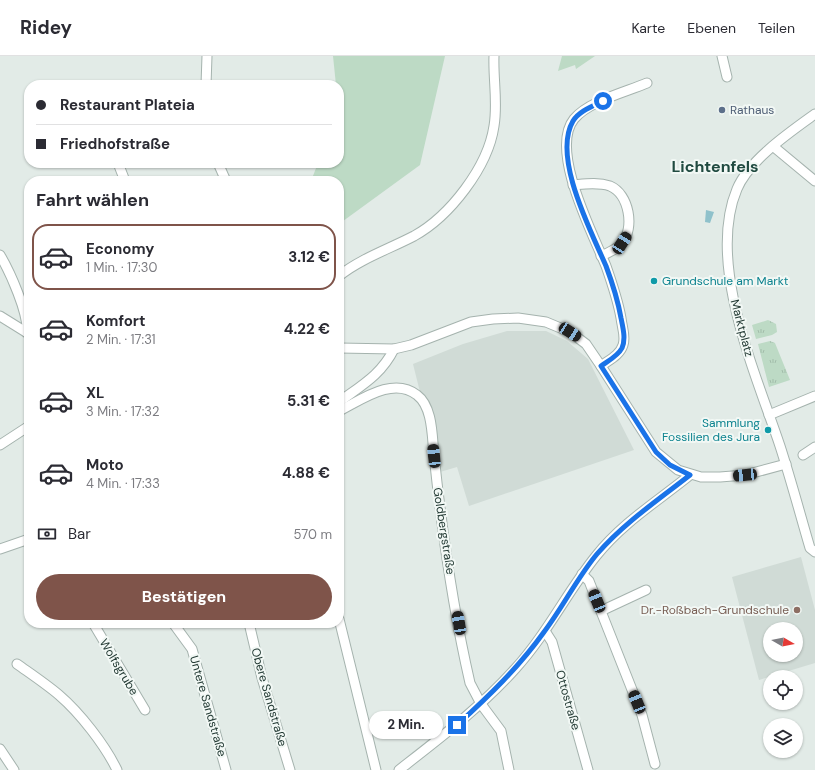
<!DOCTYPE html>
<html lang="de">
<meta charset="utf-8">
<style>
:root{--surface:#fff;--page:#f7f7f7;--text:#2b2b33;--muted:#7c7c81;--line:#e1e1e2;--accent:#7f544a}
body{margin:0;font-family:"DM Sans",sans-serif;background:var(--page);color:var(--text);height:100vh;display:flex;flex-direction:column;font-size:15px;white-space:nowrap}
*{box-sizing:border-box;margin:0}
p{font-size:13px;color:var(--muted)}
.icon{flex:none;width:22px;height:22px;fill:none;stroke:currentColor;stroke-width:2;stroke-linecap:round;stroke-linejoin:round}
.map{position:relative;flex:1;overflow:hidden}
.sheet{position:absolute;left:24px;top:120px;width:320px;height:452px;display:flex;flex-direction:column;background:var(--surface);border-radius:16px;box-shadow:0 1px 3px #0004}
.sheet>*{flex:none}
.guide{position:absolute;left:24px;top:24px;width:320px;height:88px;border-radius:16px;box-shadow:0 1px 3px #0004;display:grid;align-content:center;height:88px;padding:0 12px;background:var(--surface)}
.needle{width:26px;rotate:99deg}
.tools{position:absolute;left:763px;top:566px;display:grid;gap:8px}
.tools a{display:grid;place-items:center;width:40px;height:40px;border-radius:50%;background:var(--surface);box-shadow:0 1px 3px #0004;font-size:20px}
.end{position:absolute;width:18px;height:18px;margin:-9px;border:5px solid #1a73e8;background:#fff;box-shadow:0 0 0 2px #fff}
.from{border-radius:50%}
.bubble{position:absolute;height:28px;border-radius:14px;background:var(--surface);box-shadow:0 1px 3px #0004;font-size:13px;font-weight:700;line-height:28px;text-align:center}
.car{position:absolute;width:12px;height:24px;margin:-12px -6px;border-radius:5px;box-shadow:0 0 3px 1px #0007;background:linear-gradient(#222 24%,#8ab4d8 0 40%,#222 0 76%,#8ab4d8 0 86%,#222 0)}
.guide b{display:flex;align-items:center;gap:14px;height:38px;font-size:15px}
.guide b+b{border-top:1px solid var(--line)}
.guide i{width:10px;height:10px;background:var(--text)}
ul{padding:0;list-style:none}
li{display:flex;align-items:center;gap:12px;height:66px;margin:0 8px 6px;padding:0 4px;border:2px solid transparent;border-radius:16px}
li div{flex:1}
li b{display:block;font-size:15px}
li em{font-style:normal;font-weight:700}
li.on{border-color:var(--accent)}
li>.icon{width:36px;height:36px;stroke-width:1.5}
h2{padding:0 12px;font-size:18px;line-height:48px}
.pay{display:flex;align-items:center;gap:10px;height:44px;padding:0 12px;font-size:15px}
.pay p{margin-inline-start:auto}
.cta{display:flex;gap:8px;margin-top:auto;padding:8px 12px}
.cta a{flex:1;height:46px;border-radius:24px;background:var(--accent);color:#fff;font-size:16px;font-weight:700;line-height:46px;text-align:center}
header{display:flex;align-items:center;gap:24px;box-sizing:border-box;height:56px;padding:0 20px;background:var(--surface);border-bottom:1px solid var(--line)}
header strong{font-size:19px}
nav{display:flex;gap:22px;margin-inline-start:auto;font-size:14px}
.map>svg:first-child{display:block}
.built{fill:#d0dbd6;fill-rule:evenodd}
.grass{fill:url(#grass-tufts)}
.green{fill:#bddac5}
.water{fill:#8fc1cb}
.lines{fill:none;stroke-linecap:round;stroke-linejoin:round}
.minor-casing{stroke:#a5b3ae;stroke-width:11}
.minor{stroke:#fff;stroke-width:9}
.route{stroke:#1a73e8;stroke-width:5}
.service-dot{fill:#5c6f8a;stroke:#f2f8f5;stroke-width:1.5}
.culture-dot{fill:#0f9aa8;stroke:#f2f8f5;stroke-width:1.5}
.education-dot{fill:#8d6e63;stroke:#f2f8f5;stroke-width:1.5}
.labels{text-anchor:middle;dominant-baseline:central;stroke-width:4;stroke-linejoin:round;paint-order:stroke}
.service-label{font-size:12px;fill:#4e5e75;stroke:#f2f8f5;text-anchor:start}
.culture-label{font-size:12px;fill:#0d838f;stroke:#f2f8f5;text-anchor:start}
.street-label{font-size:12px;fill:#243b35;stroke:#f2f8f5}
.education-label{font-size:12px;fill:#785e54;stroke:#f2f8f5;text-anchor:end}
.district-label{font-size:16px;font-weight:bold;fill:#214b41;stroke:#f2f8f5}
</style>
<header>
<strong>Ridey</strong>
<nav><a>Karte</a><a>Ebenen</a><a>Teilen</a></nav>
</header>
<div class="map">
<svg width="815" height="714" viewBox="0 0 815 714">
<defs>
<pattern id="grass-tufts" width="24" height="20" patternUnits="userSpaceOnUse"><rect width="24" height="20" fill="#bddac5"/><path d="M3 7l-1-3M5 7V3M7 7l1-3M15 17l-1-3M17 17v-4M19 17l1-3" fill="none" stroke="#a2bcaa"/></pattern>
</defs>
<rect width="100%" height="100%" fill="#e2ebe7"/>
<g class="built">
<path d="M 507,275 L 546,275 L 567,285 L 588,303 L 634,394 L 469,450 L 457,411 L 440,416 L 413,308 L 463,288 Z"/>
<path d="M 801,501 L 815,554 L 815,607 L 759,624 L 732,521 ZM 770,573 L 796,573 L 796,599 L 770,599 Z"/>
</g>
<g class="grass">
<path d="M 768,264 L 776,268 L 777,276 L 772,279 L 756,283 L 752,269 Z"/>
<path d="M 770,285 L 775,287 L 790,324 L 769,331 L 758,288 Z"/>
</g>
<g class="green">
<path d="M 333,0 L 445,0 L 420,109 L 339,168 L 339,125 L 311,125 L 318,107 L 339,107 L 339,29 L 336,29 Z"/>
<path d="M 562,0 L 595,0 L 576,13 L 575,9 L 558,15 Z"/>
</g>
<path class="water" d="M 706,154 L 714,156 L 710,167 L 705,166 Z"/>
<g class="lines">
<defs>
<g id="minor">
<path d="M 722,0 L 727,21"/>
<path d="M 206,29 L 207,0"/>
<path d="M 815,58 C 790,76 749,104 737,133 C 706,207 756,318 780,390 C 791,424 800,458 810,492 L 815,496"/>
<path d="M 774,91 L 815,125"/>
<path d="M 118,107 L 125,125"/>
<path d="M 218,107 L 226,125"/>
<path d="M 573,129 C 585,128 598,126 610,130 C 629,138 635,172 622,187 C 617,193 608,197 601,200"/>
<path d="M 0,199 C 10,216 29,258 27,277"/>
<path d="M 339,220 C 360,203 389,193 414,180 C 450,160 488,111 494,70 C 498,47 493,23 494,0"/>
<path d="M 0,260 L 29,278"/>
<path d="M 339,292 L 394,293 L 411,289 L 471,266 L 493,263 L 518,262 L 546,266 L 570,276 L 586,288 L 601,310 L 656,396 L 678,414 L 701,421 L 720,421 L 745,419 L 786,408"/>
<path d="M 601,310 C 609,304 620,299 623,289 C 626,281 622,271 621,262 C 618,245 612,227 606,210 C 593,178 549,94 574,63 C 589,45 626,36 647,27"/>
<path d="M 339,346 C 362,329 381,319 394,293"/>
<path d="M 339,355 C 361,344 393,320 417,339 C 433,351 432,381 434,399 C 442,476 453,553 470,627 L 481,648 L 501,675 L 509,714"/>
<path d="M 769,359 L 815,340"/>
<path d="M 0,389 L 29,370"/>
<path d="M 803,399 L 815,391"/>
<path d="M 0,493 L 29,483"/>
<path d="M 582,518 L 589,525 L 642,659 L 655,708"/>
<path d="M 601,555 L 646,534"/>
<path d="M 339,563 L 376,714"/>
<path d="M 93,567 L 145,654"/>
<path d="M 173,567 L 192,593 L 226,714"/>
<path d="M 249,567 L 262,622 L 290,714"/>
<path d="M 545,575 L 552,586 L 588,714"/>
<path d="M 17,608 C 31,618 46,628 59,639 C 80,657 105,689 117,714"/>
<path d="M 0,693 L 14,714"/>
<path d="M 399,714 C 440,682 481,651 515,613 C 547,578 567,536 596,500 C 622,467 658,445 690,419"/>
</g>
</defs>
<use href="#minor" class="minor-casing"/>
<use href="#minor" class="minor"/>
</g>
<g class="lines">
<path class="route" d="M 457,669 C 489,640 519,611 544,576 C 563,551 577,522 597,498 C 624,467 658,444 690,419 L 670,409 L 656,396 L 601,310 C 608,305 618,300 622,292 C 626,283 623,272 621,262 C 618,245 612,226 606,210 C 591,175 552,101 573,65 C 579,55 593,50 603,45"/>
</g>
<circle class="service-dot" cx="722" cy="54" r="4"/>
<g class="culture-dot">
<circle cx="654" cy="225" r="4"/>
<circle cx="768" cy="374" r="4"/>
</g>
<circle class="education-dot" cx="797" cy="554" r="4"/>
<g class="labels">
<g class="service-label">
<text x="730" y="54">Rathaus</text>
</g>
<g class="culture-label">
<text x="662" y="225">Grundschule am Markt</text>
<text x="760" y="367" text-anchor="end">Sammlung<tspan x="760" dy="14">Fossilien des Jura</tspan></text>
</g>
<g class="street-label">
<text transform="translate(742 272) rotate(75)">Marktplatz</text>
<text transform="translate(444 475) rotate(81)">Goldbergstraße</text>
<text transform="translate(119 611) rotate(59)">Wolfsgrube</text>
<text transform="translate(269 641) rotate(74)">Obere Sandstraße</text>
<text transform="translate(568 644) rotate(74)">Ottostraße</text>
<text transform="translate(208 650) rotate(74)">Untere Sandstraße</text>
</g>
<g class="education-label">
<text x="789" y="554">Dr.-Roßbach-Grundschule</text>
</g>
<g class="district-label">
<text x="715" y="110">Lichtenfels</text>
</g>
</g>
</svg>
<div class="tools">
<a><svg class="needle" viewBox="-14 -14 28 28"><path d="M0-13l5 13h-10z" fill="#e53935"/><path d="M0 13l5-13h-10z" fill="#7c7c81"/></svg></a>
<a><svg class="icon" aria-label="locate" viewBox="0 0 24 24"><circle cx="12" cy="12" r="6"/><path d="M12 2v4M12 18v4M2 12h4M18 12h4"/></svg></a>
<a><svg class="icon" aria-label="layers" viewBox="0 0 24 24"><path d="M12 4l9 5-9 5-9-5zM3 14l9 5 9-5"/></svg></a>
</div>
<i class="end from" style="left:603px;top:45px"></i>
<i class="end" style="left:457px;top:669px"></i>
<div class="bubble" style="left:369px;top:655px;width:74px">2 Min.</div>
<i class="car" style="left:622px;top:187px;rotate:33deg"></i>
<i class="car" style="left:570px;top:276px;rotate:123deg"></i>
<i class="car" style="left:434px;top:400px;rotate:354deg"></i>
<i class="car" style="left:745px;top:419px;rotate:265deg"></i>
<i class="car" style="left:597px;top:545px;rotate:338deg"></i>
<i class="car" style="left:459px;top:567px;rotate:350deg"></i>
<i class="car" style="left:637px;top:646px;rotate:338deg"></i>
<div class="guide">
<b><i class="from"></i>Restaurant Plateia</b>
<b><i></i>Friedhofstraße</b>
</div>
<section class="sheet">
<h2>Fahrt wählen</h2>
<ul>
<li class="on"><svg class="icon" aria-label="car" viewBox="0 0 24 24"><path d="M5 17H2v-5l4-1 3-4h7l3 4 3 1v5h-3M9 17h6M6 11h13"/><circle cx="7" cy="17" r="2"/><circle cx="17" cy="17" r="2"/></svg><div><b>Economy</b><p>1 Min. · 17:30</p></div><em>3.12 €</em></li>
<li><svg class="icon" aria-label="car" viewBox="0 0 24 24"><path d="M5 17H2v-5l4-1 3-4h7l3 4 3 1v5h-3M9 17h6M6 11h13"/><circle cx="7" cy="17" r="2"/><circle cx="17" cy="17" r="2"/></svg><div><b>Komfort</b><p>2 Min. · 17:31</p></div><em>4.22 €</em></li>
<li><svg class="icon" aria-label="car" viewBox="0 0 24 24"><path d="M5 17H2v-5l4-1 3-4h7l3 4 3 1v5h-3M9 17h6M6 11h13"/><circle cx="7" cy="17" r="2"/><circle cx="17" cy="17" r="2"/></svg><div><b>XL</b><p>3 Min. · 17:32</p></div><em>5.31 €</em></li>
<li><svg class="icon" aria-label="car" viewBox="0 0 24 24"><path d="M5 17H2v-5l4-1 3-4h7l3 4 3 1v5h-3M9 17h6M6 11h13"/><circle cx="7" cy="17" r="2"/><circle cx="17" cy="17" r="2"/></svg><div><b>Moto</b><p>4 Min. · 17:33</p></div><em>4.88 €</em></li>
</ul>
<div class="pay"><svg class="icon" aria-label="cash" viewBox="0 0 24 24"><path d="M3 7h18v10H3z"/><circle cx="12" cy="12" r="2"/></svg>Bar<p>570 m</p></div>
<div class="cta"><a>Bestätigen</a></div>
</section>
</div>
